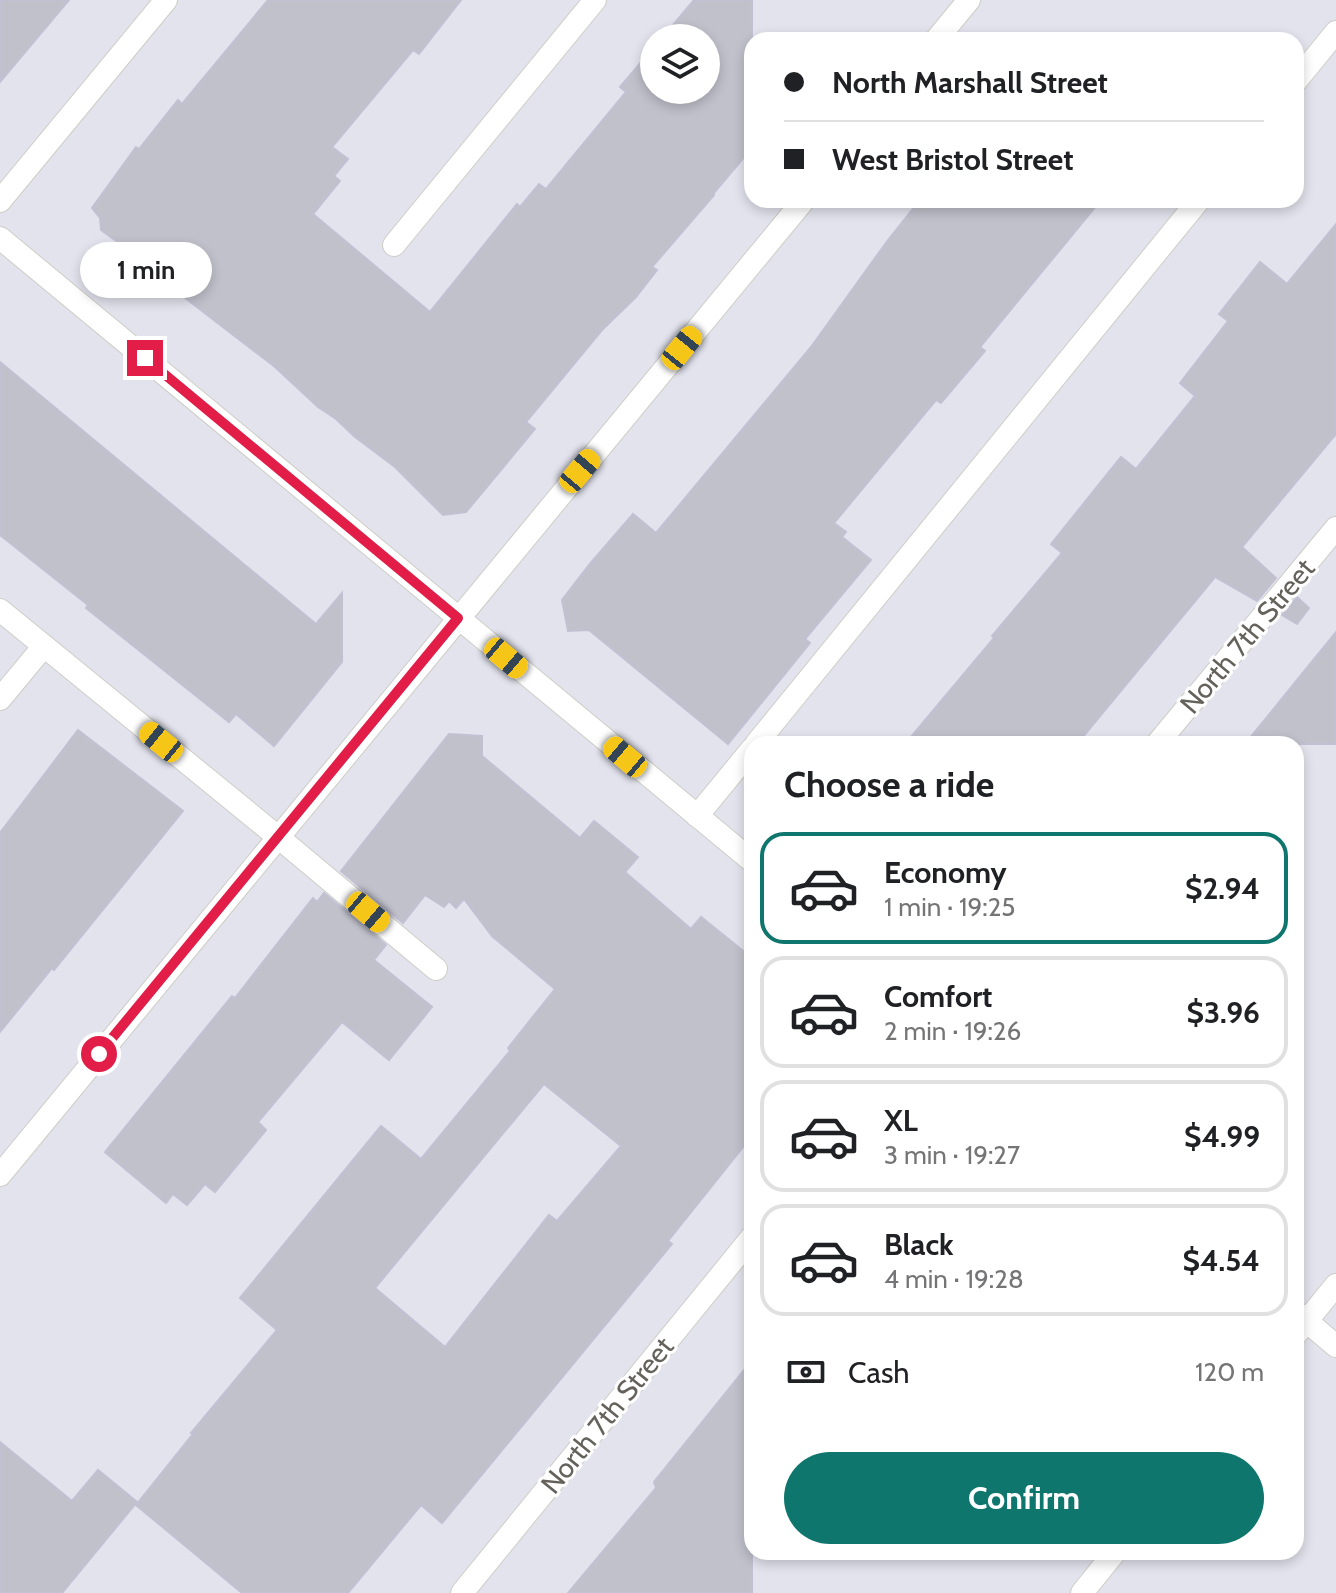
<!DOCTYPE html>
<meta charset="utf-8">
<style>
:root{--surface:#fff;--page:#f6f6f6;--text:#202124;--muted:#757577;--line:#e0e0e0;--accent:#0f766e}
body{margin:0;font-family:Cabin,sans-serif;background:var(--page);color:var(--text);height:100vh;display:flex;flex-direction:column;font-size:30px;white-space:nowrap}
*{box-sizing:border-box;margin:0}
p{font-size:26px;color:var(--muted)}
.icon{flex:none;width:44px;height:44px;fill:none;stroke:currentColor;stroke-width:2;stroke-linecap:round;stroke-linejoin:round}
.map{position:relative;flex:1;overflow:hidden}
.sheet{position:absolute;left:744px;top:736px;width:560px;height:824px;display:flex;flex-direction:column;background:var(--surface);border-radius:24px;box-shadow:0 4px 12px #0003}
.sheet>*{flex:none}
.top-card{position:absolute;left:744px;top:32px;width:560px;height:176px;border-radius:24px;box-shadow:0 4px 12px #0003;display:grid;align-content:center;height:176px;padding:0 40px;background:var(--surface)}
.tools{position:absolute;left:640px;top:24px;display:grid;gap:16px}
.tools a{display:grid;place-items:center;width:80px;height:80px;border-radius:50%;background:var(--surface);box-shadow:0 4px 12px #0003;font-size:40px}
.end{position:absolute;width:36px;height:36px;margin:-18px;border:10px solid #e11d48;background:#fff;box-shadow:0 0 0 4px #fff}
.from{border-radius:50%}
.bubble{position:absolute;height:56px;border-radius:28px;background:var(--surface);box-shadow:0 4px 12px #0003;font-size:26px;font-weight:700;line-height:56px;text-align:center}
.car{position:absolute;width:24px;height:48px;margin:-24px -12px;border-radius:10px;box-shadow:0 0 6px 2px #0007;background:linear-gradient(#f5c518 24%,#345 0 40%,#f5c518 0 76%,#345 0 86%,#f5c518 0)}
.top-card b{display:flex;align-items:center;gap:28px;height:76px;font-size:30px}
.top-card b+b{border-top:2px solid var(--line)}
.top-card i{width:20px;height:20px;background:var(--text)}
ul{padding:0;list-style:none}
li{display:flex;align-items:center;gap:24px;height:112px;margin:0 16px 12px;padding:0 24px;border:4px solid var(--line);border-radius:24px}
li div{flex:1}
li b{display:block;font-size:30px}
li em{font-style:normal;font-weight:700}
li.on{border-color:var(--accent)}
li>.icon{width:72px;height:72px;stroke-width:1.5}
h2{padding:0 40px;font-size:36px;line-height:96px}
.pay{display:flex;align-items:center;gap:20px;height:88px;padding:0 40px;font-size:30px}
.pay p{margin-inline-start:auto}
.action{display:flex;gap:16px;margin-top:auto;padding:16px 40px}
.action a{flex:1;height:92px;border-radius:48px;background:var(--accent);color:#fff;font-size:32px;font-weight:700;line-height:92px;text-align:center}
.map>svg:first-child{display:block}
.building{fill:#c1c1cc;stroke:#c1c1d3;stroke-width:2;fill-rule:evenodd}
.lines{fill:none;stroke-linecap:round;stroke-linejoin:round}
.service-casing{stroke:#cecdc6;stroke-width:24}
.minor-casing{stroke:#cecdc6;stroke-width:24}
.service{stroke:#fff;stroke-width:22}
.minor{stroke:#fff;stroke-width:22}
.route{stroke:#e11d48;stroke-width:10}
.labels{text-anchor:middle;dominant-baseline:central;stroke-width:6;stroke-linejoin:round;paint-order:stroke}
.street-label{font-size:28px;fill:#64625b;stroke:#fff}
</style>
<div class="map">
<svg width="1336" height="1593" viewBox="0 0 1336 1593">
<rect width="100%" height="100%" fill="#e3e3ee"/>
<g class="building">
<path d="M 0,0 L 69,0 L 0,82 Z"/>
<path d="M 268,0 L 461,0 L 419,54 L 413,50 L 332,147 L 348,159 L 334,176 L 340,181 L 313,214 L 430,312 L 517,204 L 520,207 L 539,184 L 546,189 L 626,92 L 620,87 L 654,47 L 654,90 L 706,90 L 706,38 L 662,38 L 694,0 L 752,0 L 752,148 L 713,194 L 714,195 L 652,267 L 657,270 L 636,297 L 602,330 L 526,422 L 535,429 L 466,512 L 443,515 L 395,467 L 355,437 L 336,419 L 318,407 L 275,367 L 180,294 L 155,269 L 101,230 L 100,218 L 92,208 L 136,147 L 139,149 L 178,100 L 182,104 Z"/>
<path d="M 920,200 L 1101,200 L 980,347 L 985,351 L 941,403 L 936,400 L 834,523 L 846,532 L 842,537 L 871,560 L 805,639 L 810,643 L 728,744 L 589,630 L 568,631 L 562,600 L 589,565 L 633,514 L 656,533 L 811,347 L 888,240 Z"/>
<path d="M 1336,224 L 1336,434 L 1242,547 L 1276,578 L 1257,601 L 1215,577 L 1077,744 L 905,744 L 994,638 L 992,636 L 1062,553 L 1051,544 L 1121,457 L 1136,469 L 1195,396 L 1180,383 L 1228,321 L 1219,314 L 1260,262 L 1287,284 Z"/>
<path d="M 0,362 L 316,624 L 342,593 L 342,662 L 274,746 L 236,714 L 229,722 L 86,608 L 88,605 L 0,535 Z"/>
<path d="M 1297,597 L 1309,608 L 1297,624 L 1282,615 Z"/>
<path d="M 1336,632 L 1336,744 L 1245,744 L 1306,669 Z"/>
<path d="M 78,730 L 183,811 L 54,970 L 52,968 L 0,1032 L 0,833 Z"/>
<path d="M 449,734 L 482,736 L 482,756 L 580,838 L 594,821 L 638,857 L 625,872 L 691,929 L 701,917 L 752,958 L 752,1136 L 668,1241 L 672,1244 L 442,1523 L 421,1505 L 348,1593 L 242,1593 L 136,1505 L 193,1434 L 191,1433 L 277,1330 L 240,1298 L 381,1126 L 421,1159 L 510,1051 L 508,1048 L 555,989 L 492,936 L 464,899 L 456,908 L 449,901 L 444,907 L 425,895 L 403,923 L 341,871 ZM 544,1084 L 621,1146 L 557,1221 L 549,1215 L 445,1347 L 375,1288 Z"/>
<path d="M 324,893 L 386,945 L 374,960 L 432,1007 L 389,1060 L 342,1022 L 258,1122 L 266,1130 L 215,1192 L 205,1184 L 187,1205 L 173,1194 L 166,1203 L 105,1152 L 232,996 L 235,998 L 313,898 L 317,902 Z"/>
<path d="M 752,1360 L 752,1593 L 568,1593 L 656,1488 L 654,1482 Z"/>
<path d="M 0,1442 L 72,1501 L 98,1470 L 137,1502 L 62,1593 L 0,1593 Z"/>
</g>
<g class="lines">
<defs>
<g id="service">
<path d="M 1296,81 L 1336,32"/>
<path d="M 394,245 L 595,0"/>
<path d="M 0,610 L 278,837 L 436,969"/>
<path d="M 0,699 L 44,646"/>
<path d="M 756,744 L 1199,200"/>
<path d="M 697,816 L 752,749"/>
</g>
<g id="minor">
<path d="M 936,40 L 969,0"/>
<path d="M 0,201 L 166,0"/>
<path d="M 0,238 L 752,861"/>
<path d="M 1157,744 L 1336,528"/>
<path d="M 0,1175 L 804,200"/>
<path d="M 1297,1313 L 1336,1346"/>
<path d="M 1296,1334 L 1336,1285"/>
<path d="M 462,1593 L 752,1237"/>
<path d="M 1082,1593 L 1115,1552"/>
</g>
</defs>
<use href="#service" class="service-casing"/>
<use href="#minor" class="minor-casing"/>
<use href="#service" class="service"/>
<use href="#minor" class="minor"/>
</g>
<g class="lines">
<path class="route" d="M 99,1054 L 458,618 L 145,358"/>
</g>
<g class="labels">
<g class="street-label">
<text transform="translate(1247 636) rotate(-50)">North 7th Street</text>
<text transform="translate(607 1415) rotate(-51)">North 7th Street</text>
</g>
</g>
</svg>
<div class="tools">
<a><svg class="icon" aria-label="layers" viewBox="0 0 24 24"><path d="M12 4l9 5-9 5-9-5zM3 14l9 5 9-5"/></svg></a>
</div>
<i class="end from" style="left:99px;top:1054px"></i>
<i class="end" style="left:145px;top:358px"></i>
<div class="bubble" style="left:80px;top:242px;width:132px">1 min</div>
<i class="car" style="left:682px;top:348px;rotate:39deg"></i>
<i class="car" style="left:580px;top:471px;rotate:40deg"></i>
<i class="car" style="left:506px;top:658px;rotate:130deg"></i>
<i class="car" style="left:161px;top:742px;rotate:309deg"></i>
<i class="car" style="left:625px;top:757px;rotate:310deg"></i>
<i class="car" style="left:368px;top:912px;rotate:130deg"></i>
<div class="top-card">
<b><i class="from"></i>North Marshall Street</b>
<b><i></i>West Bristol Street</b>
</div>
<section class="sheet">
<h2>Choose a ride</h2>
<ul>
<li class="on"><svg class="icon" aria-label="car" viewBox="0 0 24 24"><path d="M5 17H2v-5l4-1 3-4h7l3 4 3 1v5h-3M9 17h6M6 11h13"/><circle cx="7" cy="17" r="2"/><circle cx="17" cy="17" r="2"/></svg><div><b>Economy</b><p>1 min · 19:25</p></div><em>$2.94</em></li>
<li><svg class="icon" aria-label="car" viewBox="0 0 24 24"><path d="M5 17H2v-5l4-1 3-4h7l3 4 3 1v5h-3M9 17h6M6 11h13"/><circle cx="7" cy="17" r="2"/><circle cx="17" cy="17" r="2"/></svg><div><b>Comfort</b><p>2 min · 19:26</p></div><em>$3.96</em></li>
<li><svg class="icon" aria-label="car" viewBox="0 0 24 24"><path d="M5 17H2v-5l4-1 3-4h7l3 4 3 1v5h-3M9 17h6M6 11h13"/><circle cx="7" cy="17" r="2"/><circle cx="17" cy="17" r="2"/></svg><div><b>XL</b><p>3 min · 19:27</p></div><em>$4.99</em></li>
<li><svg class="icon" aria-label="car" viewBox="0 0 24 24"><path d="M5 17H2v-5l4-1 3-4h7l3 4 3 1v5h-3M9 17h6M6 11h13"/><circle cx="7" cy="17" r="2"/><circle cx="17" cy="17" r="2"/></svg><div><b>Black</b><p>4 min · 19:28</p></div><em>$4.54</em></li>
</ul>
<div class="pay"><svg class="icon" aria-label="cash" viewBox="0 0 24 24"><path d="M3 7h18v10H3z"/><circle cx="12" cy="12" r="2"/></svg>Cash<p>120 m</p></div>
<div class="action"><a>Confirm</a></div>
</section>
</div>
